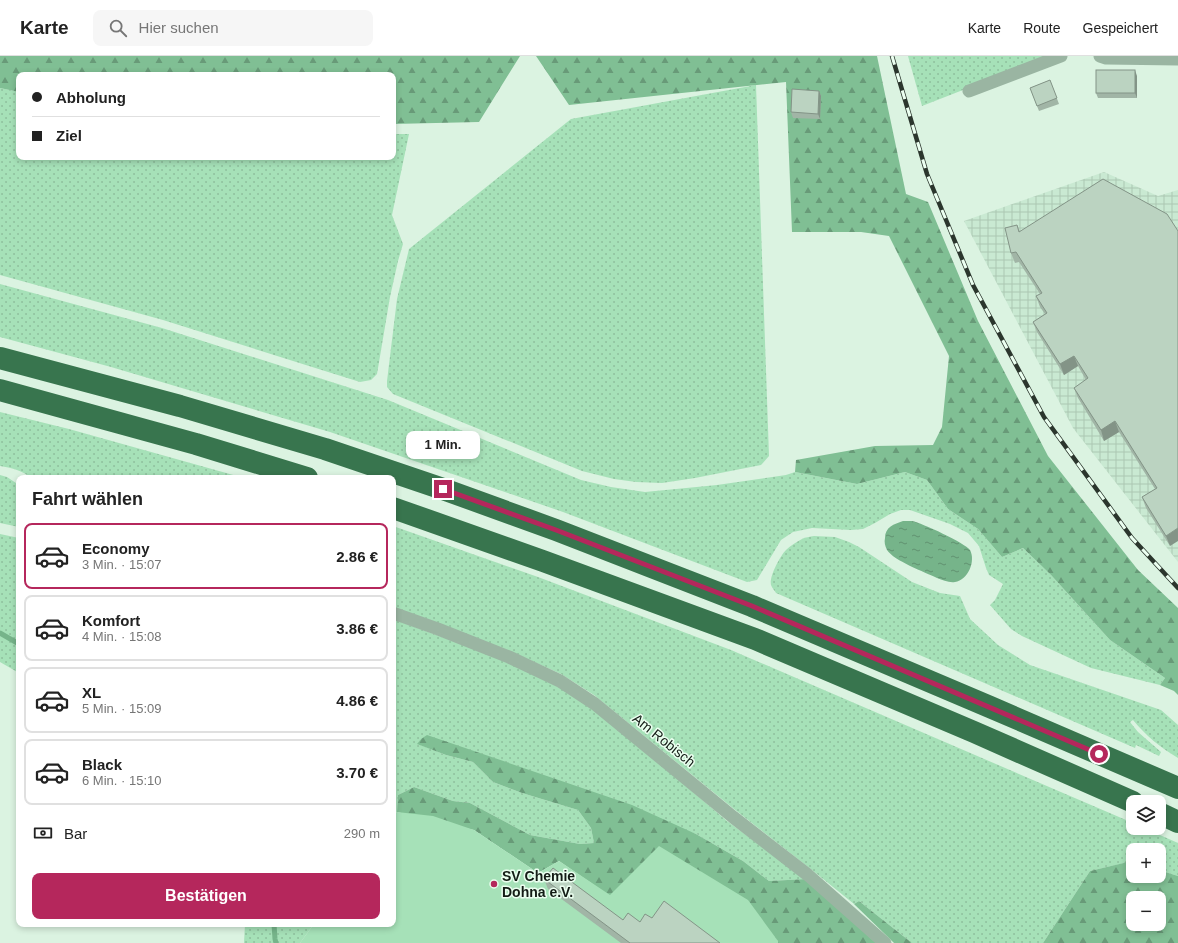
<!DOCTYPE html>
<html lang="de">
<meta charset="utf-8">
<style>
:root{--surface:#fff;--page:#f6f6f6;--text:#222;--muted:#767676;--line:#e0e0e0;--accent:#b5275c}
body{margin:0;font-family:Helvetica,sans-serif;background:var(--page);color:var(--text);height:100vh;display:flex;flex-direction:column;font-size:15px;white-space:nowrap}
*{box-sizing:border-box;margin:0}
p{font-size:13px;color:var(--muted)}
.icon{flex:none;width:22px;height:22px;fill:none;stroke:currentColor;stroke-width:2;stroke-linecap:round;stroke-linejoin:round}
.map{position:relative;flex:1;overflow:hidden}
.details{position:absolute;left:16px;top:419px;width:380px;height:452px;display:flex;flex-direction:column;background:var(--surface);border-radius:8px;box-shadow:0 2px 6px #0003}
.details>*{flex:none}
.hud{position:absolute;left:16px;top:16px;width:380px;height:88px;border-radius:8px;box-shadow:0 2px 6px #0003;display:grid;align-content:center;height:88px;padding:0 16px;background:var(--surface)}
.controls{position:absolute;left:1126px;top:739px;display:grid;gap:8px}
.controls a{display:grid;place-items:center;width:40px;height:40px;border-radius:8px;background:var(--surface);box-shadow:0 2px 6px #0003;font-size:20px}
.end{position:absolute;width:18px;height:18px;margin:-9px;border:5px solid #b5275c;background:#fff;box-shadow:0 0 0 2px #fff}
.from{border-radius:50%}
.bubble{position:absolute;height:28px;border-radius:8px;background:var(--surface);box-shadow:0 2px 6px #0003;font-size:13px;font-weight:700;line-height:28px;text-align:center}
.hud b{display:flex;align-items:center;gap:14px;height:38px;font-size:15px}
.hud b+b{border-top:1px solid var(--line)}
.hud i{width:10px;height:10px;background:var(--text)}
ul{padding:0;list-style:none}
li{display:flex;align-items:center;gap:12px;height:66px;margin:0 8px 6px;padding:0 8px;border:2px solid var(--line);border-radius:8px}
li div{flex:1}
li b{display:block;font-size:15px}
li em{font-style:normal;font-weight:700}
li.current{border-color:var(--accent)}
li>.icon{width:36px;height:36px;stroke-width:1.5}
h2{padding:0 16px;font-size:18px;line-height:48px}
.pay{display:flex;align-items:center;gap:10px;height:44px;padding:0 16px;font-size:15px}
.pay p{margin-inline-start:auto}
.button{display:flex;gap:8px;margin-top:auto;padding:8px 16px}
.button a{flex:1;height:46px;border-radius:8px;background:var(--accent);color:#fff;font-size:16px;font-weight:700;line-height:46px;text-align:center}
header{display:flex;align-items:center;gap:24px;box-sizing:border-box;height:56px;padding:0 20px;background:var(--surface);border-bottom:1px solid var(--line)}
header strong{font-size:19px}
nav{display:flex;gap:22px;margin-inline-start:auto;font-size:14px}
.search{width:280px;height:36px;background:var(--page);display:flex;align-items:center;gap:10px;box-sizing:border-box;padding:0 14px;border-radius:8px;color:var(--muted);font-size:15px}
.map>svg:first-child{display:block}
.industrial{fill:url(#industrial-grid)}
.grass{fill:url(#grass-dots)}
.forest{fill:url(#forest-firs);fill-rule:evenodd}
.park{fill:#a6e1b8}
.water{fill:url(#water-ripples)}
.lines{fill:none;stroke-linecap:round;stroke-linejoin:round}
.stream{stroke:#76b48a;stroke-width:5}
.minor{stroke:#9ab5a2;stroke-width:13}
.motorway{stroke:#38754e;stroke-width:22}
.rail-casing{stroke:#2b362d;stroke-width:4.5}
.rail{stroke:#ebfff0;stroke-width:3;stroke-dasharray:9;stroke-linecap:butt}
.wall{fill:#a1b5a6}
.shaded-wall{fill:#839487}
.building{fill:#bbd3c1;stroke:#839487}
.route{stroke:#b5275c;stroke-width:5}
.poi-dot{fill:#b5275c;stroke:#ebfff0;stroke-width:1.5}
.labels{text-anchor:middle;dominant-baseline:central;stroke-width:3;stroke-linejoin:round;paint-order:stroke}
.street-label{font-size:14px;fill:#131c15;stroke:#ebfff0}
.poi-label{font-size:14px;font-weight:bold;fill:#131c15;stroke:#ebfff0;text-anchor:start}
</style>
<header>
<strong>Karte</strong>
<div class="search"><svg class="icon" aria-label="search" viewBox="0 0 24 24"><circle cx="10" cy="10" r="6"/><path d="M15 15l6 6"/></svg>Hier suchen</div>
<nav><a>Karte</a><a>Route</a><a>Gespeichert</a></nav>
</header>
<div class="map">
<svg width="1178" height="887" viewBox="0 0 1178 887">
<defs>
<pattern id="industrial-grid" width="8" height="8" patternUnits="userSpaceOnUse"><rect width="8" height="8" fill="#c9e9d2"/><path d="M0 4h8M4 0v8" fill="none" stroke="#acc7b3"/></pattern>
<pattern id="grass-dots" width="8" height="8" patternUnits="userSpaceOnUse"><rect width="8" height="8" fill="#a6e1b8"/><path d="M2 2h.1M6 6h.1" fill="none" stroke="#8ec09d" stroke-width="1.8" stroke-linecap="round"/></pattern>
<pattern id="forest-firs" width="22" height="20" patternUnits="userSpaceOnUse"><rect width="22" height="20" fill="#80bf94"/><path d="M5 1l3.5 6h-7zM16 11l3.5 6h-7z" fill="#689a78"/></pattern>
<pattern id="water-ripples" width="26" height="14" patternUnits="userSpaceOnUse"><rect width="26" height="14" fill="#76b48a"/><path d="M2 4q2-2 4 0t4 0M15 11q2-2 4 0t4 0" fill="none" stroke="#609270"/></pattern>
</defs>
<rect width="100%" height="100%" fill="#dbf3e1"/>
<path class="industrial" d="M 1104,116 L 1158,140 L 1178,134 L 1178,506 L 1073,372 L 964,165 Z"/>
<g class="grass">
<path d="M 908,0 L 1050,0 L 922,50 Z"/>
<path d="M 756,29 L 769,400 L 761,409 L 695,422 L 662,427 L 636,426 L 614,423 L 582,415 L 393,338 L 387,331 L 387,325 L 397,243 L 409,193 L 571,63 Z"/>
<path d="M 0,32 L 19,36 L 19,101 L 393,101 L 393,78 L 409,78 L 392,159 L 403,188 L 398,205 L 390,241 L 377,318 L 371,324 L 360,326 L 163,264 L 0,219 Z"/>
<path d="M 0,228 L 162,272 L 388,344 L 581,424 L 611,431 L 645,436 L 717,429 L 786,419 L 795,416 L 857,428 L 905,416 L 927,424 L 948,453 L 978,473 L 1002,501 L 1023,492 L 1051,519 L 1110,584 L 1165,622 L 1160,629 L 1091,612 L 1022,580 L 1011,573 L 990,549 L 995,544 L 1003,528 L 989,519 L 986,512 L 979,490 L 968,477 L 950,468 L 910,454 L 901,454 L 890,458 L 875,467 L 863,473 L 851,474 L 812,472 L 793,476 L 781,484 L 757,524 L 747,526 L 563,456 L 330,376 L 111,311 L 0,281 Z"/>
<path d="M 0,356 L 69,373 L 244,422 L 31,422 C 22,414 11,412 0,410 Z"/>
<path d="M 0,419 L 7,421 L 19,429 L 19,471 L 0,467 Z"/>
<path d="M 393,470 L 538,521 L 731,594 L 1133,767 L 1133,772 L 1144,772 L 1178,787 L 1178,820 L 1159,814 L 1159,794 L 1133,794 L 1133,805 L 1090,815 L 1043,887 L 912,887 L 859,845 L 854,848 L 812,814 L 734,753 L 594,639 L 561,618 L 510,595 L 393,552 Z"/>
<path d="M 0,478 L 19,482 L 19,617 L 0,606 Z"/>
<path d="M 814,480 L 835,481 L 849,486 L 859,491 L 912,526 L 940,537 L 960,540 L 970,563 L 998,589 L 1030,609 L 1161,654 L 1178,669 L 1178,702 C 1161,692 1145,679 1133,664 L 1130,666 L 1138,676 L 1161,696 L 1159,700 L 1136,689 L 1135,692 L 776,537 C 775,535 772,532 771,529 C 769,521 780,500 786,494 C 790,490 796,486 802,483 C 805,481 810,481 814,480 Z"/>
<path d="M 393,563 L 507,605 L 558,630 L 599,656 L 727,765 L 806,823 L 769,825 L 743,805 L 696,778 L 421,683 L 418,688 L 446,699 L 473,706 L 493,726 L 522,737 L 578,754 L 591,772 L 594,787 L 580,788 L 530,779 L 470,747 L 453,745 L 414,731 L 398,739 L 397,756 L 393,760 Z"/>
<path d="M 245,868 L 314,868 L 300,887 L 244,887 Z"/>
</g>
<g class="forest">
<path d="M 0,0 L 520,0 L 479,66 L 393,68 L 393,19 L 19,19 L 19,36 L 0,32 Z"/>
<path d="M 536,0 L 877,0 L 906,138 L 928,146 L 978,265 L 1048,400 L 1138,514 L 1178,552 L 1178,639 L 1174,635 L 1160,629 L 1165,622 L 1110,584 L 1051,519 L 1023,492 L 1002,501 L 978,473 L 948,453 L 927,424 L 905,416 L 857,428 L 795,416 L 796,404 L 875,390 L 933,389 L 942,371 L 949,300 L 889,180 L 861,176 L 792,176 L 786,26 L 569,49 Z"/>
<path d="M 427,679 L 632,749 L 696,778 L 743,805 L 769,825 L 806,823 L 876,887 L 778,887 L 778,885 L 610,840 L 559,805 L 538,817 L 474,774 L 397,756 L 398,739 L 414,731 L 453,745 L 470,747 L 530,779 L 580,788 L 594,787 L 591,772 L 578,754 L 522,737 L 493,726 L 473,706 L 446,699 L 417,688 L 421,683 Z"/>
<path d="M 1132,805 L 1133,820 L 1159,820 L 1159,814 L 1178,820 L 1178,887 L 1043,887 L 1090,815 ZM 1133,842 L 1159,842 L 1159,868 L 1133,868 Z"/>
<path d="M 859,845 L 912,887 L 894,887 L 854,848 Z"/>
</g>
<path class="park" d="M 397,756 L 433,760 L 474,774 L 538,817 L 559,805 L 610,839 L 659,790 L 748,844 L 778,885 L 778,887 L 300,887 L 314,868 L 393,868 L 393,760 Z"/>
<path class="water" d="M 903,465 C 906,465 910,465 912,465 C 922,467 965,487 970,494 C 976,505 968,524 955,526 C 949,527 943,524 937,522 C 925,516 894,505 887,494 C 885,490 884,486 885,482 C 885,471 894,468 903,465 Z"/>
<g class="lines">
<g class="stream">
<path d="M 0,577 L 19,588"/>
<path d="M 274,868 L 275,883 L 276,887"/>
</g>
<g class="minor">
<path d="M 1100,0 L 1106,2 L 1178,3"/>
<path d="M 969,35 L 1061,0"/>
<path d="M 393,557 L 438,573 L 509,601 L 560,625 L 595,648 L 733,761 L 808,819 L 885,887"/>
</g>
<g class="motorway">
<path d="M 0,302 L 180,350 L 325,393 L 443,433 L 556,474 L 752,550 L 990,651 L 1178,732"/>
<path d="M 0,334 L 196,388 L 307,422"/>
<path d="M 393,452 L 543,505 L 755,583 L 974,676 L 1133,746"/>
<path d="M 1159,757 L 1178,766"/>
</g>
<defs>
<path id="rail" d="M 892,0 L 927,118 L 973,229 L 1044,361 L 1132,482 L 1178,532"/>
</defs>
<use href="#rail" class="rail-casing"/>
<use href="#rail" class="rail"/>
</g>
<g class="wall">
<path d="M 1137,20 L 1137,42 L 1098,42 L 1096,37 Z"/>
<path d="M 1050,24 L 1059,48 L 1039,55 L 1030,32 Z"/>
<path d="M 819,35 L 821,40 L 820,63 L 793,62 L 791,56 Z"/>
<path d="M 1103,123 L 1170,490 L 1146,452 L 1142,441 L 1155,433 L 1119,376 L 1104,385 L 1078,342 L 1074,332 L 1086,324 L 1078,310 L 1064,319 L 1037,276 L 1033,266 L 1045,258 L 1040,251 L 1036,240 L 1040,238 L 1019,206 L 1015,207 L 1011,197 L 1017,169 L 1020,176 Z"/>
<path d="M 544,823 L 623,864 L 640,866 L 652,862 L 720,887 L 621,887 L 548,833 Z"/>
</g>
<g class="shaded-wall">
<path d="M 1135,14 L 1137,20 L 1137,42 L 1135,37 Z"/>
<path d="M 819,35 L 821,40 L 820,63 L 818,58 Z"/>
<path d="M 1074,300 L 1078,310 L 1064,319 L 1060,308 Z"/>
<path d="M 1115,365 L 1119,376 L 1104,385 L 1101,374 Z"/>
<path d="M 1178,472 L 1178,485 L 1170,490 L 1166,480 Z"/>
</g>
<g class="building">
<rect x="1096" y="14" width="39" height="23"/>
<path d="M 1050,24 L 1057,42 L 1037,50 L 1030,32 Z"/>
<path d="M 792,33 L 819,35 L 818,58 L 791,56 Z"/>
<path d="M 1103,123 L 1167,158 L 1178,175 L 1178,472 L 1166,480 L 1142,441 L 1157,432 L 1115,365 L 1101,374 L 1074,332 L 1088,322 L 1074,300 L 1060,308 L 1033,266 L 1047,257 L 1036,240 L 1042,237 L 1016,196 L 1011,197 L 1005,172 L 1017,169 L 1019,176 Z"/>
<path d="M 553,812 L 623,864 L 628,857 L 640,866 L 645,858 L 652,862 L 664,845 L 720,887 L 630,887 L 544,823 Z"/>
</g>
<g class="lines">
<path class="route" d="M 443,433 L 556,474 L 752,550 L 1099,698"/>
</g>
<circle class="poi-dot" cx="494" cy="828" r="4"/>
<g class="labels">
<g class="street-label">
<text transform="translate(664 684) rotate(39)">Am Robisch</text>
</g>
<g class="poi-label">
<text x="502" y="820">SV Chemie<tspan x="502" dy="16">Dohna e.V.</tspan></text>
</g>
</g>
</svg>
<div class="controls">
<a><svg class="icon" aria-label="layers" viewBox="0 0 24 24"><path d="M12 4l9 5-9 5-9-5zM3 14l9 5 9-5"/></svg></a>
<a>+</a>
<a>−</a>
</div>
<i class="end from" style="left:1099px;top:698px"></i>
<i class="end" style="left:443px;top:433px"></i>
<div class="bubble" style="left:406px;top:375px;width:74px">1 Min.</div>
<div class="hud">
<b><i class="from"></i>Abholung</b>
<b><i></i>Ziel</b>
</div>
<section class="details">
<h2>Fahrt wählen</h2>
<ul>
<li class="current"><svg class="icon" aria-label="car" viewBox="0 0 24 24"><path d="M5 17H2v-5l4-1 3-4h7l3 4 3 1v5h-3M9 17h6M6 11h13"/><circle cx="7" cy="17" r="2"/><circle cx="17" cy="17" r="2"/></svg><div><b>Economy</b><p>3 Min. · 15:07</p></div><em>2.86 €</em></li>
<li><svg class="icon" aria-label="car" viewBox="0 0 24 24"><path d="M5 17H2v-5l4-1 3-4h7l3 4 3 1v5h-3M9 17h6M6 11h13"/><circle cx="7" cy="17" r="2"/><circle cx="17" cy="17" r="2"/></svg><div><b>Komfort</b><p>4 Min. · 15:08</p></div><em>3.86 €</em></li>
<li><svg class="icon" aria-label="car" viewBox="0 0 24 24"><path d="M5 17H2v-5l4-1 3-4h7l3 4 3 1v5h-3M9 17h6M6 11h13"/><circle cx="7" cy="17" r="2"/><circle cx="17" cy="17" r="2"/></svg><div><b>XL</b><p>5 Min. · 15:09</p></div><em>4.86 €</em></li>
<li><svg class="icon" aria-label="car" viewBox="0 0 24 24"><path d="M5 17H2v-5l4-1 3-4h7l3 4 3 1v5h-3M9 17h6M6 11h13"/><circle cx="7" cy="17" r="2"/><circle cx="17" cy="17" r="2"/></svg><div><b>Black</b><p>6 Min. · 15:10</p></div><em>3.70 €</em></li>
</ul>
<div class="pay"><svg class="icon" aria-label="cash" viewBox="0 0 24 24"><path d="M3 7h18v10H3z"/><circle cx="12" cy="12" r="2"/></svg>Bar<p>290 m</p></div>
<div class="button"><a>Bestätigen</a></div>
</section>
</div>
